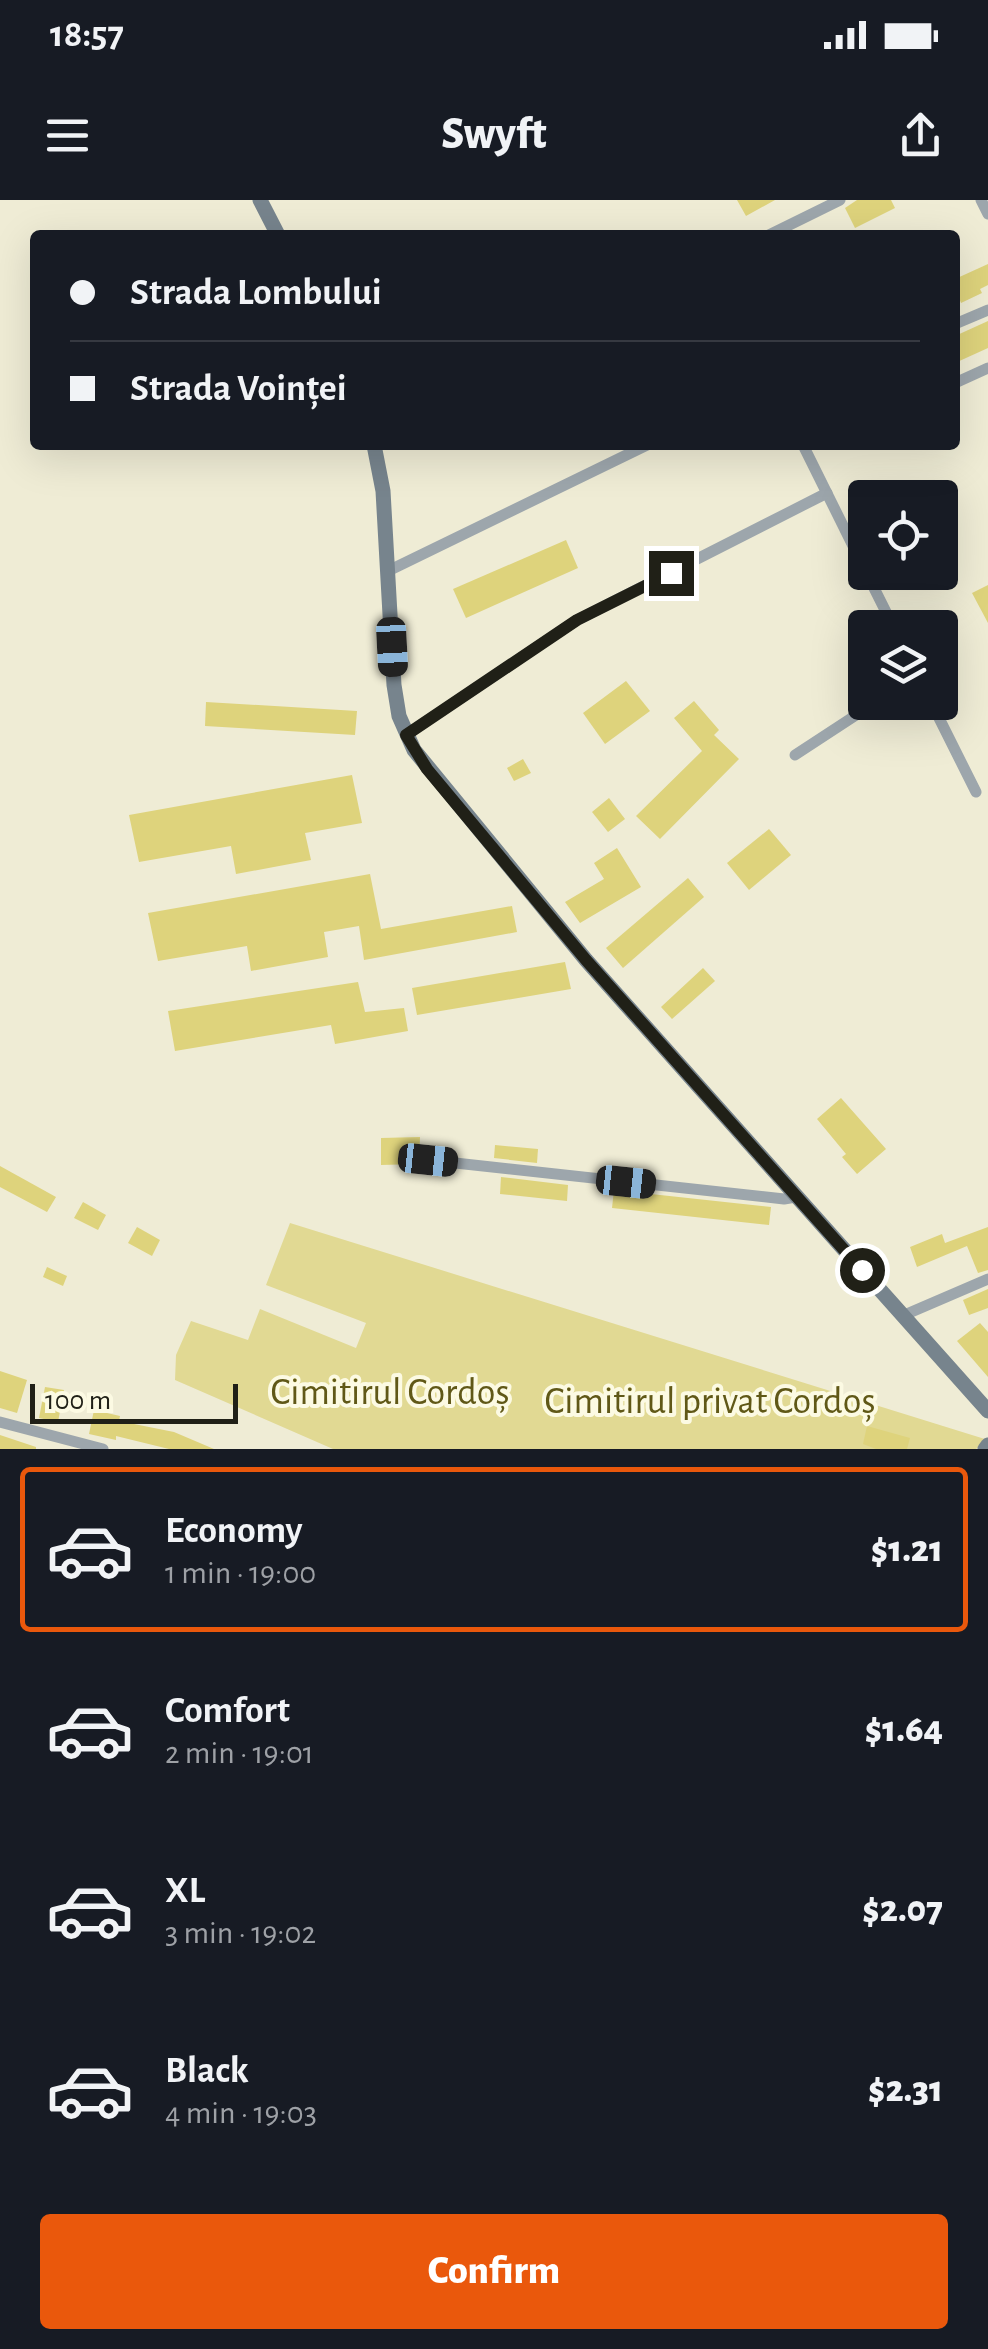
<!DOCTYPE html>
<meta charset="utf-8">
<style>
:root{--surface:#171b24;--page:#242831;--text:#f1f3f6;--muted:#9ea1a6;--line:#363941;--accent:#ea580c}
body{margin:0;font-family:"Alegreya Sans",sans-serif;background:var(--page);color:var(--text);height:100vh;display:flex;flex-direction:column;font-size:38px;white-space:nowrap}
*{box-sizing:border-box;margin:0}
p{font-size:32px;color:var(--muted)}
.icon{flex:none;width:55px;height:55px;fill:none;stroke:currentColor;stroke-width:2;stroke-linecap:round;stroke-linejoin:round}
.map{position:relative;height:1249px;overflow:hidden}
.sheet{display:flex;flex-direction:column;background:var(--surface);flex:1}
.sheet>*{flex:none}
.banner{position:absolute;left:30px;top:30px;width:930px;height:220px;border-radius:10px;box-shadow:0 10px 40px #0002;display:grid;align-content:center;height:220px;padding:0 40px;background:var(--surface)}
.fabs{position:absolute;left:848px;top:280px;display:grid;gap:20px}
.fabs a{display:grid;place-items:center;width:110px;height:110px;border-radius:10px;background:var(--surface);box-shadow:0 10px 40px #0002;font-size:50px}
.scale{position:absolute;left:30px;bottom:25px;width:208px;box-sizing:border-box;padding-left:10px;border:5px solid #202017;border-top:0;font-size:28px;line-height:35px;white-space:nowrap;color:#202017;-webkit-text-stroke:8px #fcfae3;paint-order:stroke}
.end{position:absolute;width:45px;height:45px;margin:-22px;border:12px solid #202017;background:#fff;box-shadow:0 0 0 5px #fff}
.from{border-radius:50%}
.car{position:absolute;width:30px;height:60px;margin:-30px -15px;border-radius:12px;box-shadow:0 0 8px 2px #0007;background:linear-gradient(#222 24%,#8ab4d8 0 40%,#222 0 76%,#8ab4d8 0 86%,#222 0)}
.banner b{display:flex;align-items:center;gap:35px;height:95px;font-size:38px}
.banner b+b{border-top:2px solid var(--line)}
.banner i{width:25px;height:25px;background:var(--text)}
ul{padding:18px 0 0;list-style:none}
li{display:flex;align-items:center;gap:30px;height:165px;margin:0 20px 15px;padding:0 20px;border:5px solid transparent;border-radius:10px}
li div{flex:1}
li b{display:block;font-size:38px}
li em{font-style:normal;font-weight:800}
li.current{border-color:var(--accent)}
li>.icon{width:90px;height:90px;stroke-width:1.5}
.cta{display:flex;gap:20px;margin-top:auto;padding:20px 40px}
.cta a{flex:1;height:115px;border-radius:10px;background:var(--accent);color:#fff;font-size:40px;font-weight:800;line-height:115px;text-align:center}
.status{display:flex;justify-content:space-between;align-items:center;height:70px;padding:0 50px;background:var(--surface);direction:ltr}
.status svg{height:28px;fill:currentColor}
header{display:flex;justify-content:space-between;align-items:center;height:130px;padding:0 40px;background:var(--surface);font-size:45px;font-weight:800}
.map>svg:first-child{display:block}
.green{fill:#e1d993}
.building{fill:#ded37c}
.lines{fill:none;stroke-linecap:round;stroke-linejoin:round}
.street{stroke:#9da6ac;stroke-width:11}
.secondary{stroke:#77848d;stroke-width:15}
.route{stroke:#202017;stroke-width:12}
.labels{text-anchor:middle;dominant-baseline:central;stroke-width:8;stroke-linejoin:round;paint-order:stroke}
.park-label{font-size:38px;fill:#605817;stroke:#fcfae3}
</style>
<div class="status"><b>18:57</b><svg viewBox="0 0 49 12"><path d="M0 12V9h3v3zM5 12V6h3v6zM10 12V3h3v9zM15 12V0h3v12zM26 1h20v11H26zM47 4h2v5h-2z"/></svg></div>
<header><svg class="icon" aria-label="menu" viewBox="0 0 24 24"><path d="M4 6h16M4 12h16M4 18h16"/></svg>Swyft<svg class="icon" aria-label="share" viewBox="0 0 24 24"><path d="M12 15V3M7 8l5-5 5 5M5 13v7h14v-7"/></svg></header>
<div class="map">
<svg width="988" height="1249" viewBox="0 0 988 1249">
<rect width="100%" height="100%" fill="#efecd5"/>
<path class="green" d="M 290,1023 L 988,1240 L 976,1249 L 333,1249 L 175,1180 L 176,1155 L 191,1121 L 248,1140 L 260,1109 L 356,1148 L 366,1123 L 266,1085 Z"/>
<g class="building">
<path d="M 737,0 L 775,0 L 746,16 Z"/>
<path d="M 857,0 L 891,0 L 895,8 L 855,28 L 845,8 Z"/>
<path d="M 988,64 L 988,85 L 980,89 L 982,93 L 961,103 L 959,98 L 955,100 L 955,79 Z"/>
<path d="M 988,121 L 988,148 L 955,163 L 955,136 Z"/>
<path d="M 566,340 L 578,368 L 466,418 L 453,389 Z"/>
<path d="M 988,385 L 988,423 L 972,393 Z"/>
<path d="M 626,481 L 650,511 L 605,544 L 583,513 Z"/>
<path d="M 694,501 L 719,530 L 714,535 L 739,559 L 660,639 L 636,616 L 702,551 L 674,518 Z"/>
<path d="M 206,502 L 357,511 L 355,535 L 205,526 Z"/>
<path d="M 523,559 L 531,573 L 514,581 L 507,568 Z"/>
<path d="M 352,575 L 362,623 L 305,633 L 311,660 L 236,674 L 231,646 L 139,662 L 129,615 Z"/>
<path d="M 609,598 L 625,619 L 608,632 L 592,612 Z"/>
<path d="M 769,629 L 791,655 L 749,690 L 727,663 Z"/>
<path d="M 617,648 L 641,687 L 580,723 L 565,702 L 604,679 L 594,663 Z"/>
<path d="M 370,674 L 381,729 L 512,706 L 517,732 L 364,760 L 359,726 L 324,732 L 328,757 L 251,771 L 247,746 L 158,761 L 148,713 Z"/>
<path d="M 688,678 L 704,697 L 623,768 L 606,748 Z"/>
<path d="M 565,762 L 571,789 L 417,815 L 412,788 Z"/>
<path d="M 703,768 L 715,781 L 672,819 L 661,807 Z"/>
<path d="M 358,782 L 365,812 L 404,808 L 408,831 L 335,844 L 331,825 L 175,851 L 168,811 Z"/>
<path d="M 841,898 L 886,949 L 857,974 L 842,957 L 846,954 L 817,919 Z"/>
<path d="M 420,937 L 419,964 L 381,965 L 381,938 Z"/>
<path d="M 495,945 L 538,949 L 537,963 L 494,958 Z"/>
<path d="M 0,966 L 56,997 L 47,1012 L 0,987 Z"/>
<path d="M 501,977 L 568,985 L 567,1001 L 500,994 Z"/>
<path d="M 614,990 L 771,1007 L 769,1025 L 612,1008 Z"/>
<path d="M 83,1002 L 106,1015 L 98,1030 L 74,1018 Z"/>
<path d="M 137,1027 L 160,1040 L 152,1056 L 128,1043 Z"/>
<path d="M 988,1027 L 988,1070 L 978,1073 L 967,1046 L 917,1067 L 910,1047 L 942,1034 L 945,1043 Z"/>
<path d="M 47,1067 L 67,1076 L 63,1086 L 43,1077 Z"/>
<path d="M 988,1089 L 988,1108 L 969,1115 L 963,1100 Z"/>
<path d="M 980,1123 L 988,1132 L 988,1177 L 957,1141 Z"/>
<path d="M 0,1171 L 27,1180 L 17,1213 L 0,1208 Z"/>
<path d="M 45,1187 L 64,1190 L 58,1222 L 39,1218 Z"/>
<path d="M 94,1210 L 120,1216 L 119,1221 L 174,1232 L 214,1249 L 169,1249 L 116,1236 L 116,1240 L 89,1234 Z"/>
<path d="M 867,1226 L 910,1238 L 907,1249 L 876,1249 L 863,1244 Z"/>
<path d="M 0,1235 L 36,1247 L 36,1249 L 0,1249 Z"/>
</g>
<g class="lines">
<g class="street">
<path d="M 981,0 L 988,14"/>
<path d="M 769,35 L 840,0"/>
<path d="M 955,124 L 988,110"/>
<path d="M 955,183 L 988,168"/>
<path d="M 803,245 L 865,370"/>
<path d="M 388,371 L 647,245"/>
<path d="M 866,372 L 894,428"/>
<path d="M 931,502 L 976,592"/>
<path d="M 406,535 L 577,420 L 827,293"/>
<path d="M 795,555 L 876,502"/>
<path d="M 428,960 L 784,999 L 796,997"/>
<path d="M 902,1116 L 988,1079"/>
<path d="M 0,1222 L 103,1249"/>
</g>
<g class="secondary">
<path d="M 260,0 L 278,35"/>
<path d="M 374,245 L 383,291 L 394,485 L 399,516 L 414,550 L 586,760 L 988,1211"/>
<path d="M 985,1249 L 988,1245"/>
</g>
</g>
<g class="lines">
<path class="route" d="M 671,373 L 577,420 L 406,535 L 427,569 L 586,760 L 862,1070"/>
</g>
<g class="labels">
<g class="park-label">
<text x="390" y="1193">Cimitirul Cordoș</text>
<text x="710" y="1202">Cimitirul privat Cordoș</text>
</g>
</g>
</svg>
<div class="fabs">
<a><svg class="icon" aria-label="locate" viewBox="0 0 24 24"><circle cx="12" cy="12" r="6"/><path d="M12 2v4M12 18v4M2 12h4M18 12h4"/></svg></a>
<a><svg class="icon" aria-label="layers" viewBox="0 0 24 24"><path d="M12 4l9 5-9 5-9-5zM3 14l9 5 9-5"/></svg></a>
</div>
<div class="scale">100 m</div>
<i class="end from" style="left:862px;top:1070px"></i>
<i class="end" style="left:671px;top:373px"></i>
<i class="car" style="left:392px;top:447px;rotate:177deg"></i>
<i class="car" style="left:428px;top:960px;rotate:96deg"></i>
<i class="car" style="left:626px;top:982px;rotate:96deg"></i>
<div class="banner">
<b><i class="from"></i>Strada Lombului</b>
<b><i></i>Strada Voinței</b>
</div>
</div>
<section class="sheet">
<ul>
<li class="current"><svg class="icon" aria-label="car" viewBox="0 0 24 24"><path d="M5 17H2v-5l4-1 3-4h7l3 4 3 1v5h-3M9 17h6M6 11h13"/><circle cx="7" cy="17" r="2"/><circle cx="17" cy="17" r="2"/></svg><div><b>Economy</b><p>1 min · 19:00</p></div><em>$1.21</em></li>
<li><svg class="icon" aria-label="car" viewBox="0 0 24 24"><path d="M5 17H2v-5l4-1 3-4h7l3 4 3 1v5h-3M9 17h6M6 11h13"/><circle cx="7" cy="17" r="2"/><circle cx="17" cy="17" r="2"/></svg><div><b>Comfort</b><p>2 min · 19:01</p></div><em>$1.64</em></li>
<li><svg class="icon" aria-label="car" viewBox="0 0 24 24"><path d="M5 17H2v-5l4-1 3-4h7l3 4 3 1v5h-3M9 17h6M6 11h13"/><circle cx="7" cy="17" r="2"/><circle cx="17" cy="17" r="2"/></svg><div><b>XL</b><p>3 min · 19:02</p></div><em>$2.07</em></li>
<li><svg class="icon" aria-label="car" viewBox="0 0 24 24"><path d="M5 17H2v-5l4-1 3-4h7l3 4 3 1v5h-3M9 17h6M6 11h13"/><circle cx="7" cy="17" r="2"/><circle cx="17" cy="17" r="2"/></svg><div><b>Black</b><p>4 min · 19:03</p></div><em>$2.31</em></li>
</ul>
<div class="cta"><a>Confirm</a></div>
</section>
